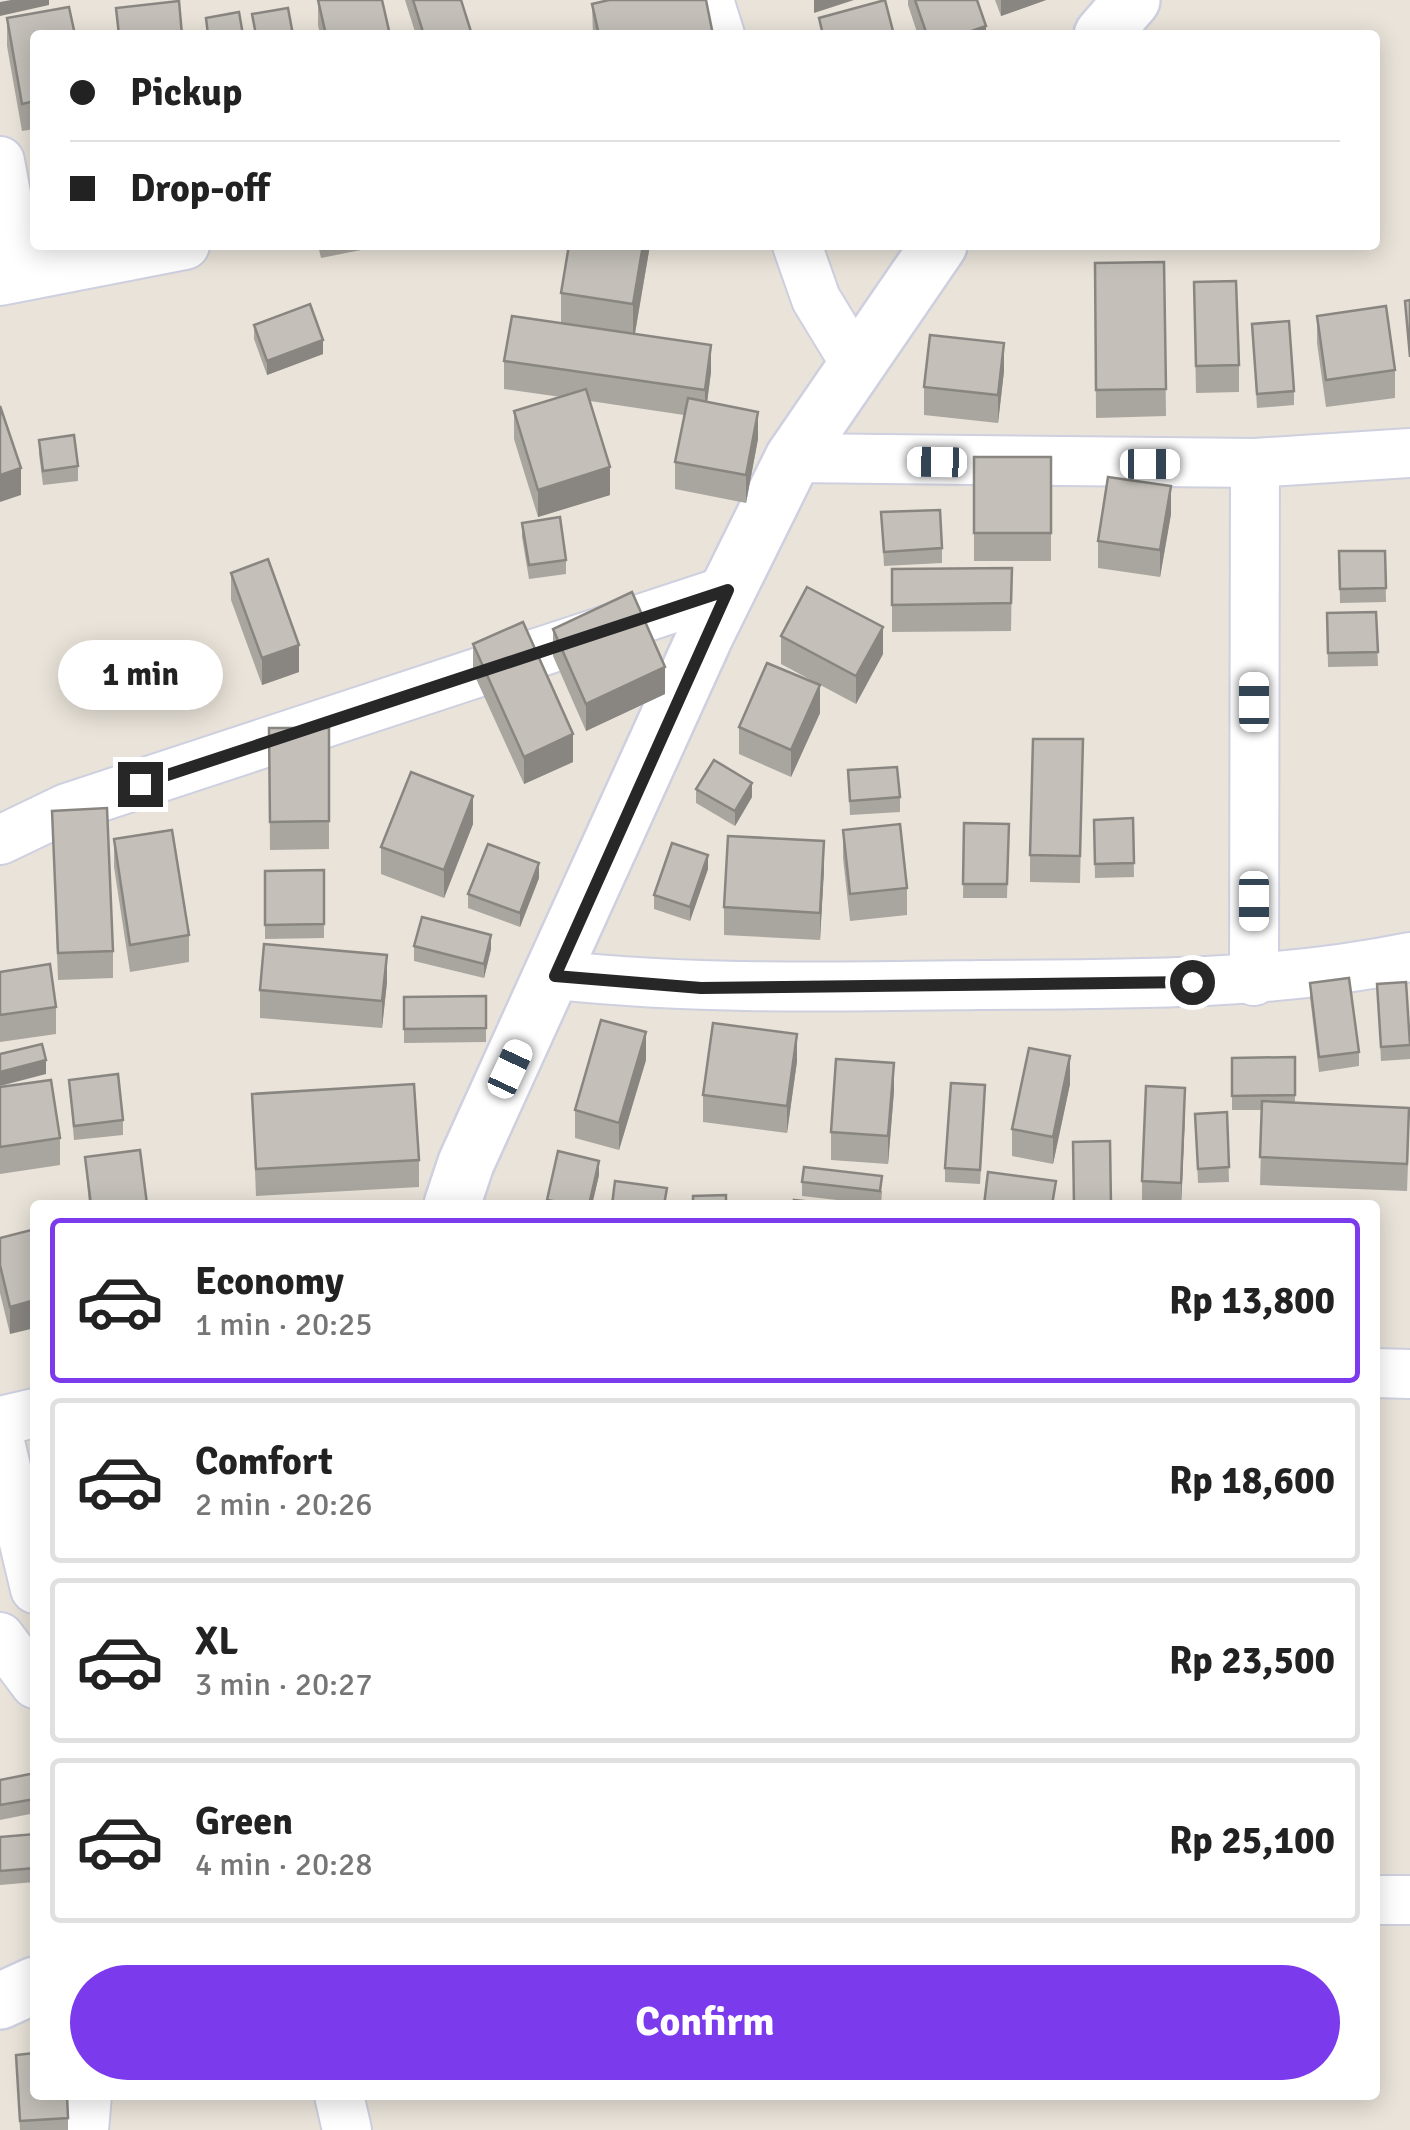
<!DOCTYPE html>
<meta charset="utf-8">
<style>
:root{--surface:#fff;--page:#f6f6f6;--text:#222;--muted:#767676;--line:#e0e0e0;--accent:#7c3aed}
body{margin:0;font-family:Signika,sans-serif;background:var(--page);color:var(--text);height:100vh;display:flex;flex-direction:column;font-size:38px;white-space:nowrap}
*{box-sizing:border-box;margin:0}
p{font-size:32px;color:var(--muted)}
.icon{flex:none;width:55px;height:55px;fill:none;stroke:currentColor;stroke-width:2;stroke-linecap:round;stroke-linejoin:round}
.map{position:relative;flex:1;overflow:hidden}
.side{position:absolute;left:30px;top:1200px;width:1350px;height:900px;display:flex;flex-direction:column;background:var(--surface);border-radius:10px;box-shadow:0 5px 25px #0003}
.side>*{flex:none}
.hud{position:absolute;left:30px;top:30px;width:1350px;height:220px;border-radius:10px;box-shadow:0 5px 25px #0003;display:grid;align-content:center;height:220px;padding:0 40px;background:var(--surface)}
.end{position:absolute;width:45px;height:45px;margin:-22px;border:12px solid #272727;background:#fff;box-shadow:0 0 0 5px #fff}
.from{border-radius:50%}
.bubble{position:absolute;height:70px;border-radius:35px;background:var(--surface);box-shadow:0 5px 25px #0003;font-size:32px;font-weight:700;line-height:70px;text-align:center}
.car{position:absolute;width:30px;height:60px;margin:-30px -15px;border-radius:12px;box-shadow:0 0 8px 2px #0007;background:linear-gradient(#fff 24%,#345 0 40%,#fff 0 76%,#345 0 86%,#fff 0)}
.hud b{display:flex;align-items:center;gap:35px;height:95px;font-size:38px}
.hud b+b{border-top:2px solid var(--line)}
.hud i{width:25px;height:25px;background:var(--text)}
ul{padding:18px 0 0;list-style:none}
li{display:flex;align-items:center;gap:30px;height:165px;margin:0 20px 15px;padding:0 20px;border:5px solid var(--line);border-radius:10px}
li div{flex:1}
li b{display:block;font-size:38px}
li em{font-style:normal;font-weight:700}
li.active{border-color:var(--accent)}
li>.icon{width:90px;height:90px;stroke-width:1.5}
.cta{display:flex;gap:20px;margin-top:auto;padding:20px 40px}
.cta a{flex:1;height:115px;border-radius:60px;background:var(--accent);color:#fff;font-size:40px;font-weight:700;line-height:115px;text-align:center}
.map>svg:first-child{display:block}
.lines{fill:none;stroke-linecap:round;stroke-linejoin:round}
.street-casing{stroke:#ced0df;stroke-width:52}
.secondary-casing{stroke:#ced0df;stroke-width:60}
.street{stroke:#fff;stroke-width:48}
.secondary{stroke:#fff;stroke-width:55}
.wall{fill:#a9a59f}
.shaded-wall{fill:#898682}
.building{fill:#c4c0b9;stroke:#898682;stroke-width:2.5}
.route{stroke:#272727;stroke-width:12}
</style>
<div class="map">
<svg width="1410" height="2130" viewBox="0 0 1410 2130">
<rect width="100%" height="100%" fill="#e9e3d9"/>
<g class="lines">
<defs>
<g id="street">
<path d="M 709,0 L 720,35"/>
<path d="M 0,161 L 21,276"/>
<path d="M 797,245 L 816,299 L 855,363"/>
<path d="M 0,281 L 185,245"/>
<path d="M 793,458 L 1255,463 L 1410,453"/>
<path d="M 0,840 L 67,808 L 728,590"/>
<path d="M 555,975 C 696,990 837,987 979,985 C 1124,984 1268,986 1410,957"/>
<path d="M 1254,981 L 1255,463"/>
<path d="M 1375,1373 L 1410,1374"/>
<path d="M 0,1421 L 35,1413"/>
<path d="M 0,1442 L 35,1589"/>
<path d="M 0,1637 L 35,1684"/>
<path d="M 1375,1900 L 1410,1900"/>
<path d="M 339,2095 L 347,2130"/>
<path d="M 84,2130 L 87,2095"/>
</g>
<g id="secondary">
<path d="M 1102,35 L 1132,0"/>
<path d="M 452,1205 L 466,1163 L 706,634 L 793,458 L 939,245"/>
<path d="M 0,2001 L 35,1985"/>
</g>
</defs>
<use href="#street" class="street-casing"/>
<use href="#secondary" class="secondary-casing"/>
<use href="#street" class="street"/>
<use href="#secondary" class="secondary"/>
</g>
<g class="wall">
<path d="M 318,0 L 390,35 L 320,35 L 318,25 Z"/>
<path d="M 405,0 L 461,0 L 472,35 L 416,35 Z"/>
<path d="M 908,0 L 977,0 L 986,35 L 918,35 L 908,5 Z"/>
<path d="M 995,0 L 1046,0 L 1001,16 Z"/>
<path d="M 592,4 L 713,35 L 593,35 Z"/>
<path d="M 7,18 L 35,35 L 35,129 L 22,131 L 7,46 Z"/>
<path d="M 318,245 L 386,245 L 321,258 Z"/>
<path d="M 650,245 L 635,334 L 711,372 L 707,402 L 758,439 L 746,503 L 675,489 L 675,462 L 684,415 L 590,401 L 610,495 L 538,517 L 514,439 L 514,411 L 561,397 L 504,389 L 504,361 L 561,323 L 561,293 Z"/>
<path d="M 1164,262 L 1166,416 L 1096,418 L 1095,263 Z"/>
<path d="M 1194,282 L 1239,365 L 1239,392 L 1196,393 Z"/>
<path d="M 1317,316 L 1395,370 L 1395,398 L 1326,407 L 1317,343 Z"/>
<path d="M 1252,324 L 1294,391 L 1294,405 L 1257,408 Z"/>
<path d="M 254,325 L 323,354 L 267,375 L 254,339 Z"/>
<path d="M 1004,371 L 998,423 L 924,415 L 924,387 Z"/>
<path d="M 39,440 L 78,466 L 78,481 L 43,485 L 39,454 Z"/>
<rect x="974" y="457" width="77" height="104"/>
<path d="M 881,512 L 942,548 L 942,563 L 884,566 Z"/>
<path d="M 1171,514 L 1160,577 L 1098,568 L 1098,541 Z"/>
<path d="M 522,523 L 566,560 L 566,574 L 529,579 L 522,537 Z"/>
<path d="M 1339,551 L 1385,551 L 1386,602 L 1340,603 Z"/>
<path d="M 1012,568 L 1011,631 L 892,632 L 892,569 Z"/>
<path d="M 231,573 L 299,672 L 262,685 L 231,600 Z"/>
<path d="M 1376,612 L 1378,666 L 1328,667 L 1327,613 Z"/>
<path d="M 553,629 L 665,694 L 586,731 L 553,656 Z"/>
<path d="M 781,636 L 883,654 L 856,704 L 781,664 Z"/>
<path d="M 473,644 L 573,762 L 524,784 L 473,672 Z"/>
<path d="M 820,713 L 791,777 L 739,754 L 739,727 Z"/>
<path d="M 269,728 L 329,728 L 329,849 L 270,850 Z"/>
<path d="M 1083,739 L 1080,883 L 1030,882 L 1030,855 Z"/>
<path d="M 848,770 L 900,797 L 900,812 L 850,815 Z"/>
<path d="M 696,789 L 752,797 L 735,826 L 696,803 Z"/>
<path d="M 52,811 L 113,951 L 113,978 L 58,980 Z"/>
<path d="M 1133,818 L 1134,877 L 1095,878 L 1094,820 Z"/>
<path d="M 964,823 L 1009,824 L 1007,898 L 963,898 Z"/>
<path d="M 473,824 L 444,898 L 381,874 L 381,847 Z"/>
<path d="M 843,830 L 907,888 L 907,915 L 850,921 L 843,858 Z"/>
<path d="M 114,839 L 189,935 L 189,962 L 130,972 L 114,867 Z"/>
<path d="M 708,869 L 690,921 L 654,909 L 654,895 Z"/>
<path d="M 824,869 L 820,940 L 724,935 L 724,907 Z"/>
<path d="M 324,870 L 324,938 L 265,939 L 265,871 Z"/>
<path d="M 539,878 L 520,927 L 468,908 L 468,894 Z"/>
<path d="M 414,946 L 491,949 L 484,978 L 414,961 Z"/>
<path d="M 0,972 L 56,1007 L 56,1034 L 0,1042 Z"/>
<path d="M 387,982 L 382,1028 L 260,1018 L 260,990 Z"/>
<path d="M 1310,983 L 1359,1052 L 1359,1066 L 1319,1072 L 1310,997 Z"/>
<path d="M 1377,984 L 1410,1045 L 1410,1059 L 1381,1061 Z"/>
<path d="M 486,996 L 486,1042 L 404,1043 L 404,997 Z"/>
<path d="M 1295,1057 L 1295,1103 L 1409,1135 L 1407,1191 L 1260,1185 L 1262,1110 L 1232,1110 L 1232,1058 Z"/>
<path d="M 646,1060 L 619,1150 L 575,1138 L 575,1110 Z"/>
<path d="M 797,1061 L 787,1133 L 703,1122 L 703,1095 Z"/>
<path d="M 69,1080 L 123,1120 L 123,1135 L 74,1140 Z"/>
<path d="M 1070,1084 L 1053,1164 L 1012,1156 L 1012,1129 Z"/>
<path d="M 0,1087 L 60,1138 L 60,1165 L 0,1174 Z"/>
<path d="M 894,1091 L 888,1164 L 831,1160 L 831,1132 Z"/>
<path d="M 252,1094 L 419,1160 L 419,1187 L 256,1196 Z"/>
<path d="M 985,1099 L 980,1184 L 945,1182 L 945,1168 Z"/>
<path d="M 1227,1112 L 1229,1182 L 1198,1183 L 1195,1114 Z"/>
<path d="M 1185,1115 L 1181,1205 L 1142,1205 L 1142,1181 Z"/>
<path d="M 140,1150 L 147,1205 L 89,1205 L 85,1157 Z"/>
<path d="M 599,1175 L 592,1205 L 547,1205 L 547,1200 Z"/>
<path d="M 802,1182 L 882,1191 L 881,1205 L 802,1196 Z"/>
<path d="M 35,1229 L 10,1334 L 0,1293 L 0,1238 Z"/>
<path d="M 35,1773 L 35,1813 L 0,1820 L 0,1780 Z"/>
<path d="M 35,1834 L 35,1882 L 0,1885 L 0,1837 Z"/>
<path d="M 16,2055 L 68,2118 L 68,2130 L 20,2130 Z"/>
</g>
<g class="shaded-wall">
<path d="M 11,0 L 49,0 L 49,5 L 0,16 L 0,2 Z"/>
<path d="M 814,0 L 854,0 L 814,13 Z"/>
<path d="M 1001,0 L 1046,0 L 1001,16 Z"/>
<path d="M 986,26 L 986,35 L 960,35 Z"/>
<path d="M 643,245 L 650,245 L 633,344 L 633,304 Z"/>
<path d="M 323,340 L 323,354 L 267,375 L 267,361 Z"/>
<path d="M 1004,343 L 1004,371 L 998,423 L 998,395 Z"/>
<path d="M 711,345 L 711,372 L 705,418 L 705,390 Z"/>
<path d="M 758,412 L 758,439 L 746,503 L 746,475 Z"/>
<path d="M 610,467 L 610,495 L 538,517 L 538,490 Z"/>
<path d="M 21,468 L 21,495 L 0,502 L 0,475 Z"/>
<path d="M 1171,486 L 1171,514 L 1160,577 L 1160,550 Z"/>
<path d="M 883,627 L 883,654 L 856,704 L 856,676 Z"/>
<path d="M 299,645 L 299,672 L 262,685 L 262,658 Z"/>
<path d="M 665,667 L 665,694 L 586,731 L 586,704 Z"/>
<path d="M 820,685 L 820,713 L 791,777 L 791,750 Z"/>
<path d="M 573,734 L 573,762 L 524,784 L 524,757 Z"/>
<path d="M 752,783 L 752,797 L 735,826 L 735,811 Z"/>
<path d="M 473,796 L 473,824 L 444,898 L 444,870 Z"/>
<path d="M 824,841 L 824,869 L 820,940 L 820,913 Z"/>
<path d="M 708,855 L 708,869 L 690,921 L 690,907 Z"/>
<path d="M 539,863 L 539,878 L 520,927 L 520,913 Z"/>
<path d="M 491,935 L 491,949 L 484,978 L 484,964 Z"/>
<path d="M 387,955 L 387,982 L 382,1028 L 382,1001 Z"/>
<path d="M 646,1032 L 646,1060 L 619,1150 L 619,1123 Z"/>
<path d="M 797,1034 L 797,1061 L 787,1133 L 787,1106 Z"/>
<path d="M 1070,1056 L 1070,1084 L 1053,1164 L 1053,1137 Z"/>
<path d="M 46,1060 L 46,1074 L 0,1086 L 0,1072 Z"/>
<path d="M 894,1063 L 894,1091 L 888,1164 L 888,1136 Z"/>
<path d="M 1185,1088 L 1185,1115 L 1181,1205 L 1181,1183 Z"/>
<path d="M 599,1161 L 599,1175 L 592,1205 L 589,1205 Z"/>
<path d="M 35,1300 L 35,1328 L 10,1334 L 10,1307 Z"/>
</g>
<g class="building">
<path d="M 318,0 L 382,0 L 390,35 L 326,35 Z"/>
<path d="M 413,0 L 461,0 L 472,35 L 424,35 Z"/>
<path d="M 609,0 L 706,0 L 713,35 L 599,35 L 592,4 Z"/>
<path d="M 885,0 L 894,35 L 823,35 L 819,18 Z"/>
<path d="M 915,0 L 977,0 L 986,26 L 960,35 L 927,35 Z"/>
<path d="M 179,1 L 182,35 L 119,35 L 116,8 Z"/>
<path d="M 69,7 L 75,35 L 35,35 L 35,101 L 22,104 L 7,18 Z"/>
<path d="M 288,8 L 293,35 L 256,35 L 252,14 Z"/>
<path d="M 239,12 L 243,35 L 208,35 L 206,18 Z"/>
<path d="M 569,245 L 643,245 L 633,304 L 561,293 Z"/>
<path d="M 1164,262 L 1166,389 L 1096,390 L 1095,263 Z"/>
<path d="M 1236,281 L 1239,365 L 1196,366 L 1194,282 Z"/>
<path d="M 1410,300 L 1410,357 L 1405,301 Z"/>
<path d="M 310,304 L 323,340 L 267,361 L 254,325 Z"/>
<path d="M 1386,306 L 1395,370 L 1326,380 L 1317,316 Z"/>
<path d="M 512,316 L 711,345 L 705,390 L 504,361 Z"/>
<path d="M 1289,321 L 1294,391 L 1257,394 L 1252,324 Z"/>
<path d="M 930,335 L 1004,343 L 998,395 L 924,387 Z"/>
<path d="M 586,389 L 610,467 L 538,490 L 514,411 Z"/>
<path d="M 688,398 L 758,412 L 746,475 L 675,462 Z"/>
<path d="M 0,406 L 21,468 L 0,475 Z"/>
<path d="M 74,435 L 78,466 L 43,471 L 39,440 Z"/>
<rect x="974" y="457" width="77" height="76"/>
<path d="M 1108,477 L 1171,486 L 1160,550 L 1098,541 Z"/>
<path d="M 940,510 L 942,548 L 884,552 L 881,512 Z"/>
<path d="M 560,517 L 566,560 L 529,565 L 522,523 Z"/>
<path d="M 1339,551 L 1385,551 L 1386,588 L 1340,589 Z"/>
<path d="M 268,559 L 299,645 L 262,658 L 231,573 Z"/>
<path d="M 1012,568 L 1011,603 L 892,605 L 892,569 Z"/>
<path d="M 807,587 L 883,627 L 856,676 L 781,636 Z"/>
<path d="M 632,592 L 665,667 L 586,704 L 553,629 Z"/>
<path d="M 1376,612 L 1378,652 L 1328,653 L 1327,613 Z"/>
<path d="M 523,622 L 573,734 L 524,757 L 473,644 Z"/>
<path d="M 767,663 L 820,685 L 791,750 L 739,727 Z"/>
<path d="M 269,728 L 329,728 L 329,821 L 270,822 Z"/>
<path d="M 1033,739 L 1083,739 L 1080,856 L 1030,855 Z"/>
<path d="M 714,760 L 752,783 L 735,811 L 696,789 Z"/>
<path d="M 897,767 L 900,797 L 850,801 L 848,770 Z"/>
<path d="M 411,772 L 473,796 L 444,870 L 381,847 Z"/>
<path d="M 107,808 L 113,951 L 58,953 L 52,811 Z"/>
<path d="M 1133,818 L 1134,863 L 1095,864 L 1094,820 Z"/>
<path d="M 964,823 L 1009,824 L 1007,884 L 963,884 Z"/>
<path d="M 900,824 L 907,888 L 850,894 L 843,830 Z"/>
<path d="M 172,830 L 189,935 L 130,945 L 114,839 Z"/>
<path d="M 728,836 L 824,841 L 820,913 L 724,907 Z"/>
<path d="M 672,843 L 708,855 L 690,907 L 654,895 Z"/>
<path d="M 488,844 L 539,863 L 520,913 L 468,894 Z"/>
<path d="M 324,870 L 324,924 L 265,925 L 265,871 Z"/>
<path d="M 422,917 L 491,935 L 484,964 L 414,946 Z"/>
<path d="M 264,944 L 387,955 L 382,1001 L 260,990 Z"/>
<path d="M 50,964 L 56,1007 L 0,1015 L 0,972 Z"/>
<path d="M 1349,978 L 1359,1052 L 1319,1057 L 1310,983 Z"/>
<path d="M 1406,982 L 1410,1045 L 1381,1047 L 1377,984 Z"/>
<path d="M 486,996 L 486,1028 L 404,1029 L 404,997 Z"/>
<path d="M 601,1020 L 646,1032 L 619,1123 L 575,1110 Z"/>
<path d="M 713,1023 L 797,1034 L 787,1106 L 703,1095 Z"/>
<path d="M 42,1044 L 46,1060 L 0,1072 L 0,1054 Z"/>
<path d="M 1029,1048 L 1070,1056 L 1053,1137 L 1012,1129 Z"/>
<path d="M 1295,1057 L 1295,1095 L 1232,1096 L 1232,1058 Z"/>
<path d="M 836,1059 L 894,1063 L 888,1136 L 831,1132 Z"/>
<path d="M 118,1074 L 123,1120 L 74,1126 L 69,1080 Z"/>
<path d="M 51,1080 L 60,1138 L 0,1147 L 0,1087 Z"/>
<path d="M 951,1083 L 985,1085 L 980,1170 L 945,1168 Z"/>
<path d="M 414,1084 L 419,1160 L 256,1169 L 252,1094 Z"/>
<path d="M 1146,1086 L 1185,1088 L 1181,1183 L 1142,1181 Z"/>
<path d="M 1262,1101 L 1409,1108 L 1407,1164 L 1260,1157 Z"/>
<path d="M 1227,1112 L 1229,1167 L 1198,1169 L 1195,1114 Z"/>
<path d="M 1110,1141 L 1111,1205 L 1074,1205 L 1073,1142 Z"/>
<path d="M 140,1150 L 147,1204 L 91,1205 L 85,1157 Z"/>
<path d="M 558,1151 L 599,1161 L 589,1205 L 573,1205 L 547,1200 Z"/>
<path d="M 804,1167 L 882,1176 L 880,1191 L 802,1182 Z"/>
<path d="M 988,1172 L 1056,1181 L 1052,1205 L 984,1205 Z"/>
<path d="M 615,1181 L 667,1188 L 664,1205 L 612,1205 Z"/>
<path d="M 726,1195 L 726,1205 L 693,1205 L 693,1196 Z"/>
<path d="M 794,1200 L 841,1205 L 794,1205 Z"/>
<path d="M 35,1229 L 35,1300 L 10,1307 L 0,1265 L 0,1238 Z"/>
<path d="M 35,1773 L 35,1799 L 0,1805 L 0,1780 Z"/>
<path d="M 35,1834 L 35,1868 L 0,1871 L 0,1837 Z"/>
<path d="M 35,2053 L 35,2095 L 67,2095 L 68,2118 L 20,2121 L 16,2055 Z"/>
</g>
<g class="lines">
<path class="route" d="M 140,784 L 728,590 L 555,976 L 701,988 L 1192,982"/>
</g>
</svg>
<i class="end from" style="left:1192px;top:982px"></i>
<i class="end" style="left:140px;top:784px"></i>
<div class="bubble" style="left:58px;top:640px;width:165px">1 min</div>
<i class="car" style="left:937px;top:462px;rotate:271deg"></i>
<i class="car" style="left:1150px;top:464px;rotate:90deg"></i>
<i class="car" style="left:1254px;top:702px;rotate:0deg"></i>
<i class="car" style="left:1254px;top:901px;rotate:180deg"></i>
<i class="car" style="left:510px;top:1069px;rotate:25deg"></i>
<div class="hud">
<b><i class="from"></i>Pickup</b>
<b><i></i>Drop-off</b>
</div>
<section class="side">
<ul>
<li class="active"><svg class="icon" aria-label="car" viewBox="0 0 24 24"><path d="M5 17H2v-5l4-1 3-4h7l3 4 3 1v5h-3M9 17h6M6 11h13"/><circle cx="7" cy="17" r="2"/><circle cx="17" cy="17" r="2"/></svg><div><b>Economy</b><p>1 min · 20:25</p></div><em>Rp 13,800</em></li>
<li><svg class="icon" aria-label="car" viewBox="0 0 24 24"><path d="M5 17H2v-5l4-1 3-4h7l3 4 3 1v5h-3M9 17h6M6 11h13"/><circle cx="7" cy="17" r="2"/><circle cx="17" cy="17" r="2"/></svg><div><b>Comfort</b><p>2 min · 20:26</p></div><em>Rp 18,600</em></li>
<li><svg class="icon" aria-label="car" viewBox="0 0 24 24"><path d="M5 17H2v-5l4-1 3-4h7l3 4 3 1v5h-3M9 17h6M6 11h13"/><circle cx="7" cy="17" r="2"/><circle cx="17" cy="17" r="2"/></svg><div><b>XL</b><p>3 min · 20:27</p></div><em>Rp 23,500</em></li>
<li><svg class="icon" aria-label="car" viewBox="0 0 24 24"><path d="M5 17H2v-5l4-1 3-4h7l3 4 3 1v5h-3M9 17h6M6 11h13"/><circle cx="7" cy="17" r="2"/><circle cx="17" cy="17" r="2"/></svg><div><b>Green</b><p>4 min · 20:28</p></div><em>Rp 25,100</em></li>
</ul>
<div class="cta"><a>Confirm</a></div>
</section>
</div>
